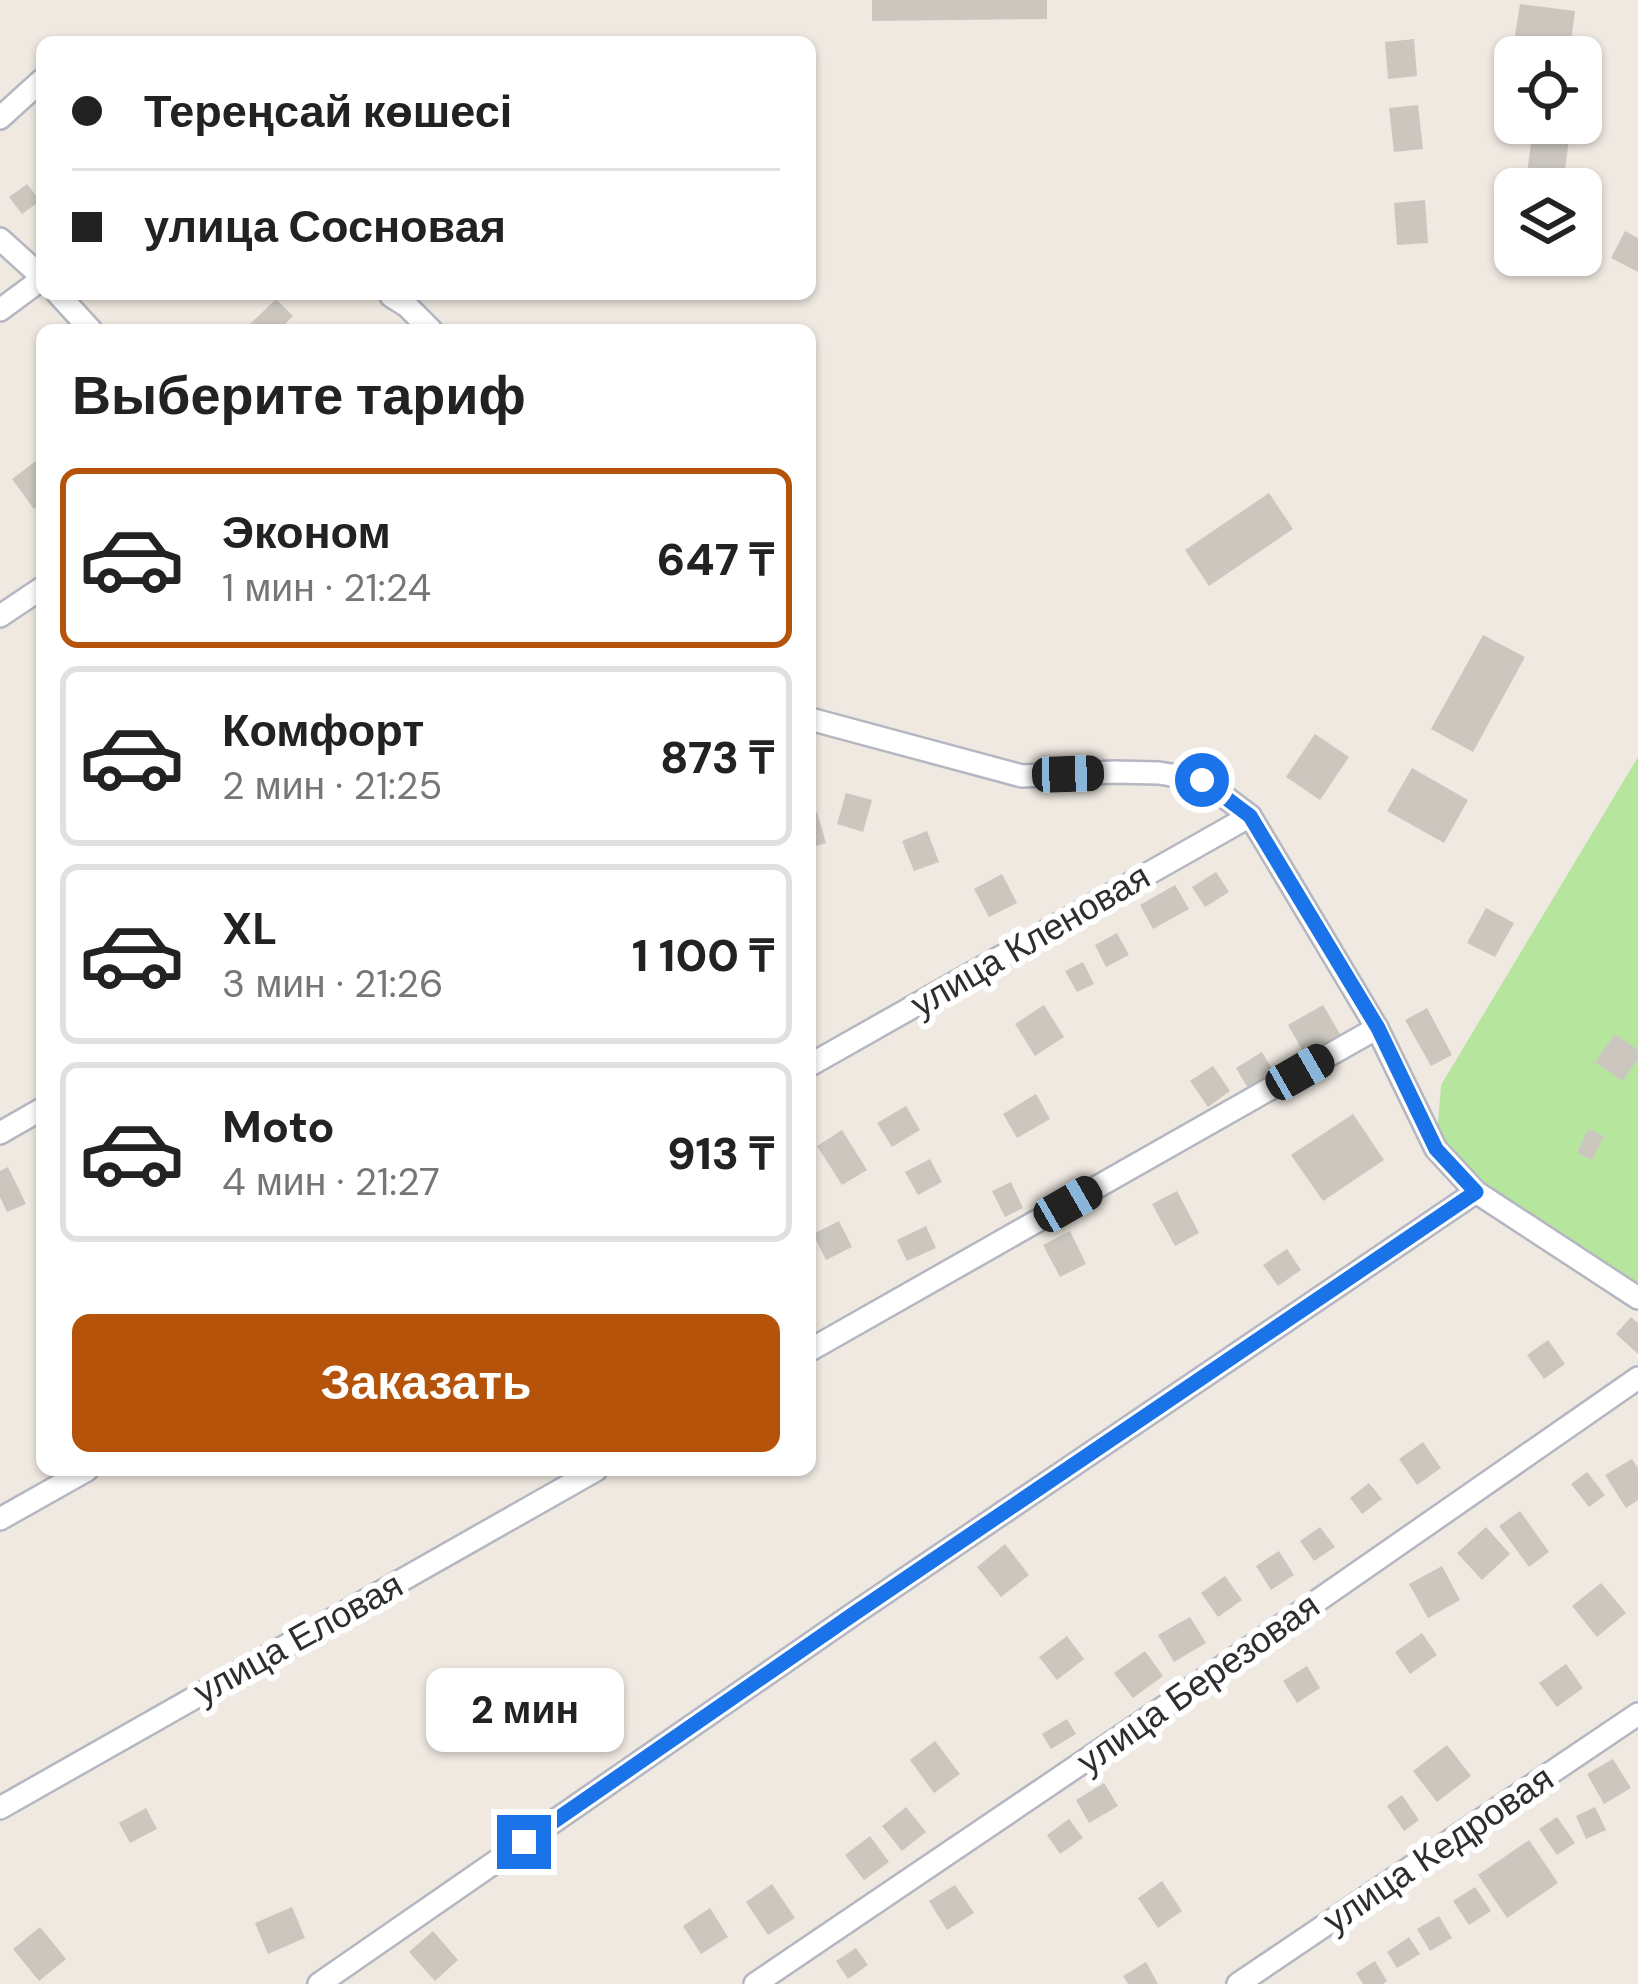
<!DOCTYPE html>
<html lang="ru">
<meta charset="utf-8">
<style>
:root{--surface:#fff;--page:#f2f2f2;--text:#222;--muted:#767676;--line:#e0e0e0;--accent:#b45309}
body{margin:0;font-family:"DM Sans",sans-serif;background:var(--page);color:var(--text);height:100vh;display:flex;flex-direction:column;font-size:45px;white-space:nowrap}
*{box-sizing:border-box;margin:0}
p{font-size:39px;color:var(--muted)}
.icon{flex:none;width:66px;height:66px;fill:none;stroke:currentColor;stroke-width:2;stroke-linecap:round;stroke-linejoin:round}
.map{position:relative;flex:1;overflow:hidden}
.sheet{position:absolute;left:36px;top:324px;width:780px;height:1152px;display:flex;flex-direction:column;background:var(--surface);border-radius:18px;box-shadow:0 3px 9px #0004}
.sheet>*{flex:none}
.banner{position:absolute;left:36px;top:36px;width:780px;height:264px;border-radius:18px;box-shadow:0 3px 9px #0004;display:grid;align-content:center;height:264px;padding:0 36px;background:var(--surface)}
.fabs{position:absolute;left:1494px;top:36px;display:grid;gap:24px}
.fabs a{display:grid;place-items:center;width:108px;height:108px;border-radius:18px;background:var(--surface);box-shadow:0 3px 9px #0004;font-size:60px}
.end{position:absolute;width:54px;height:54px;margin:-27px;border:15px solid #1a73e8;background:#fff;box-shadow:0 0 0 6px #fff}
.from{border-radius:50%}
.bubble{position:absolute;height:84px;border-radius:18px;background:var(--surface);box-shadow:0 3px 9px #0004;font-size:39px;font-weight:800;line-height:84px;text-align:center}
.car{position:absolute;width:36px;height:72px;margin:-36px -18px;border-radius:15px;box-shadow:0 0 9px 3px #0007;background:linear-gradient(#222 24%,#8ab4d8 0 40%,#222 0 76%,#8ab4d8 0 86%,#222 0)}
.banner b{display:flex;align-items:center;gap:42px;height:114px;font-size:45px}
.banner b+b{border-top:3px solid var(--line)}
.banner i{width:30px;height:30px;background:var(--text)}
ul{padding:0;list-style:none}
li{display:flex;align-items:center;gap:36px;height:180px;margin:0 24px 18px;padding:0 12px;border:6px solid var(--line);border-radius:18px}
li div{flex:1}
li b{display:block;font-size:45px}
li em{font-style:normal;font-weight:800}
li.active{border-color:var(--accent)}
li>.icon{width:108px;height:108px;stroke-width:1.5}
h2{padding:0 36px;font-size:54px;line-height:144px}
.cta{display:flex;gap:24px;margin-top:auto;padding:24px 36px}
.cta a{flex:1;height:138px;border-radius:18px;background:var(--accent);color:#fff;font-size:48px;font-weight:800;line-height:138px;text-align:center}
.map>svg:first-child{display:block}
.green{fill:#b6e59e}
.building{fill:#cbc7bf}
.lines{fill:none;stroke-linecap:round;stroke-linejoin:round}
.minor-casing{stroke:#b4b7c1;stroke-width:26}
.minor{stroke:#fff;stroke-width:21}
.route{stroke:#1a73e8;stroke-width:15}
.labels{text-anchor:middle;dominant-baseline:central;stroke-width:12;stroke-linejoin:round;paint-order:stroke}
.street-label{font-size:36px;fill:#2e2e2e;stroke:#fff}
</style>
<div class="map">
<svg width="1638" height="1984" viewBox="0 0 1638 1984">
<rect width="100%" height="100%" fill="#efe9e1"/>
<path class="green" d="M 1638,757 L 1638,1298 L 1476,1192 L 1436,1149 L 1441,1085 Z"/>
<g class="building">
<path d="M 872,0 L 1047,0 L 1047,19 L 872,21 Z"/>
<path d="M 1520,4 L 1575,11 L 1569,56 L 1513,48 Z"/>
<path d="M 1414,39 L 1417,76 L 1388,79 L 1385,42 Z"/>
<path d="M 1418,105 L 1423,149 L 1394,152 L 1389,108 Z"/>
<path d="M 1534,123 L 1571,123 L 1564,178 L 1527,173 Z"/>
<path d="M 27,184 L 40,201 L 22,214 L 9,197 Z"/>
<path d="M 1425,200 L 1428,243 L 1397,245 L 1394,203 Z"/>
<path d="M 1625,231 L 1638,238 L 1638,272 L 1611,258 Z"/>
<path d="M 276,299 L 293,316 L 279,330 L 251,330 L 247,327 Z"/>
<path d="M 40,458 L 42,503 L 34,509 L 12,479 Z"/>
<path d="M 1269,493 L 1293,529 L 1209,586 L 1185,550 Z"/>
<path d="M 1483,635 L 1525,657 L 1473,752 L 1431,729 Z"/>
<path d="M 1315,734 L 1349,757 L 1320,800 L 1286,777 Z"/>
<path d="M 1412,768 L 1468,800 L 1444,843 L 1387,811 Z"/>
<path d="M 846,793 L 872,800 L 863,832 L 837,824 Z"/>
<path d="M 817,812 L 826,843 L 810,848 L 810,814 Z"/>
<path d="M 927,831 L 939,862 L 914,871 L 902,841 Z"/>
<path d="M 1216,872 L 1229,892 L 1205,907 L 1192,887 Z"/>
<path d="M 1002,874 L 1017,903 L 989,917 L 974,889 Z"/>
<path d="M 1175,885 L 1189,909 L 1153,929 L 1140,905 Z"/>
<path d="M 1486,908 L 1514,923 L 1495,957 L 1467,943 Z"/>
<path d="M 1117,933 L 1129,955 L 1106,967 L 1095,945 Z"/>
<path d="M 1083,962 L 1094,984 L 1077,992 L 1065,971 Z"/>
<path d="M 1044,1005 L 1064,1037 L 1035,1056 L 1015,1024 Z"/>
<path d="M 1323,1005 L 1340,1034 L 1305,1055 L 1288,1025 Z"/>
<path d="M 1427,1008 L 1452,1055 L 1431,1066 L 1405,1020 Z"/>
<path d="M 1615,1034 L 1638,1050 L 1638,1059 L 1622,1081 L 1595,1062 Z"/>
<path d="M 1262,1052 L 1275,1074 L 1249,1090 L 1236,1068 Z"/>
<path d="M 1213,1066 L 1230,1091 L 1208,1107 L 1190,1081 Z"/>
<path d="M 1036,1094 L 1050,1119 L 1017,1138 L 1003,1114 Z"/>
<path d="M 906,1106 L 920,1130 L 892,1147 L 877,1123 Z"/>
<path d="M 1353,1114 L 1384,1160 L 1323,1201 L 1291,1155 Z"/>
<path d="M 1588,1129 L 1604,1136 L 1592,1160 L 1577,1153 Z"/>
<path d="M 842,1130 L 867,1170 L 842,1185 L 817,1146 Z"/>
<path d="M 930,1159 L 942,1182 L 918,1195 L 905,1172 Z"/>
<path d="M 8,1167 L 26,1204 L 7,1212 L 0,1197 L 0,1171 Z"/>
<path d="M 1011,1182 L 1023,1208 L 1005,1217 L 992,1191 Z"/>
<path d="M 1177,1191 L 1199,1233 L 1175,1246 L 1152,1204 Z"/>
<path d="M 839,1221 L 852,1247 L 826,1260 L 813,1234 Z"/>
<path d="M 926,1226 L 936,1248 L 907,1261 L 897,1240 Z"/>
<path d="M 1070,1231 L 1086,1264 L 1060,1277 L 1043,1245 Z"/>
<path d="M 1287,1249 L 1301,1270 L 1278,1286 L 1263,1265 Z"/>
<path d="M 1631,1317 L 1638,1323 L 1638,1354 L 1616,1334 Z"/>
<path d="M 1548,1340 L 1565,1364 L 1544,1379 L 1527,1355 Z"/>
<path d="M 1423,1442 L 1441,1468 L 1417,1485 L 1399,1459 Z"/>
<path d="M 1632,1459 L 1638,1468 L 1638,1500 L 1626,1508 L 1605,1475 Z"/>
<path d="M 1587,1472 L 1605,1495 L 1589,1507 L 1571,1484 Z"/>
<path d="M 1369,1483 L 1382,1499 L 1362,1514 L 1350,1498 Z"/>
<path d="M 1520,1511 L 1549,1552 L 1529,1567 L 1499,1526 Z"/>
<path d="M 1320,1527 L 1335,1547 L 1314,1561 L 1300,1541 Z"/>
<path d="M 1486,1527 L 1510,1554 L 1482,1580 L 1457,1553 Z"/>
<path d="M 1005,1544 L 1029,1575 L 1001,1597 L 977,1567 Z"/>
<path d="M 1279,1551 L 1294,1575 L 1271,1590 L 1256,1566 Z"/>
<path d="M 1442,1566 L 1460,1600 L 1428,1618 L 1409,1584 Z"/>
<path d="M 1225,1576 L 1242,1600 L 1218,1617 L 1201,1593 Z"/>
<path d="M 1601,1583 L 1626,1613 L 1597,1637 L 1572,1606 Z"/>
<path d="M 1190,1617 L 1206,1643 L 1174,1662 L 1158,1635 Z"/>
<path d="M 1422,1633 L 1437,1655 L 1410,1674 L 1395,1652 Z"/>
<path d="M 1067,1636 L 1084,1659 L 1057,1680 L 1039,1657 Z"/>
<path d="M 1145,1651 L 1163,1676 L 1133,1698 L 1114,1673 Z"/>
<path d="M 1566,1664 L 1583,1688 L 1557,1707 L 1539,1683 Z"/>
<path d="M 1307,1666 L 1320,1688 L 1297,1703 L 1283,1681 Z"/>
<path d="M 1067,1719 L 1076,1734 L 1051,1749 L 1042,1734 Z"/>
<path d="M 935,1741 L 960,1774 L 934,1793 L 910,1760 Z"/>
<path d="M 1447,1745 L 1471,1776 L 1437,1802 L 1413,1771 Z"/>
<path d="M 1613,1759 L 1631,1788 L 1604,1804 L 1587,1774 Z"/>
<path d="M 1104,1783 L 1118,1806 L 1089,1823 L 1076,1800 Z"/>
<path d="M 1402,1795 L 1419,1820 L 1404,1831 L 1387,1806 Z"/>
<path d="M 906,1807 L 926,1832 L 902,1851 L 882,1826 Z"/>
<path d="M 1595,1807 L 1606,1830 L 1586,1839 L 1576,1816 Z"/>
<path d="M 146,1808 L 157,1829 L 130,1843 L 119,1823 Z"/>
<path d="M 1557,1817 L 1575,1843 L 1557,1855 L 1539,1829 Z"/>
<path d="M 1069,1819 L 1083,1838 L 1060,1854 L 1047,1835 Z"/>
<path d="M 870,1836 L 889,1862 L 864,1880 L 845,1855 Z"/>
<path d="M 1529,1840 L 1558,1883 L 1507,1918 L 1478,1875 Z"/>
<path d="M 1162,1881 L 1182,1911 L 1158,1928 L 1138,1898 Z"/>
<path d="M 772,1884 L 795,1918 L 768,1935 L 746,1902 Z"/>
<path d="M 955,1885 L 974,1913 L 947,1930 L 929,1901 Z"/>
<path d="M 1475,1887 L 1491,1911 L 1469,1925 L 1453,1901 Z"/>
<path d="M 292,1907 L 305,1938 L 268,1954 L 255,1923 Z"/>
<path d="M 710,1908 L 728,1937 L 701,1954 L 683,1926 Z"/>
<path d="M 1439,1916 L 1452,1938 L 1430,1951 L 1417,1929 Z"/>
<path d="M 40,1927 L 66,1959 L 39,1981 L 13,1949 Z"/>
<path d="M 433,1931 L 458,1960 L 435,1981 L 409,1952 Z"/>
<path d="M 1409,1937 L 1420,1954 L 1397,1968 L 1387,1952 Z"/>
<path d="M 856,1948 L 868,1965 L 848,1979 L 836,1961 Z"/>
<path d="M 1375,1961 L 1387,1981 L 1383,1984 L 1363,1984 L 1356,1973 Z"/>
<path d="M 1146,1962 L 1158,1984 L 1128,1984 L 1123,1976 Z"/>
</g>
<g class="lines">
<defs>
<g id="minor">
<path d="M 0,118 L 42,80"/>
<path d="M 0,239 L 42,277"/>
<path d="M 58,294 L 91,330"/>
<path d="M 391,296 L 407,306 L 431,330"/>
<path d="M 0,310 L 42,279"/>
<path d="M 0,616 L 42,588"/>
<path d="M 810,719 L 1022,776 L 1114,772 L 1159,773 L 1202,780 L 1250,816 L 1377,1028 L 1436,1149 L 1476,1192 L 1638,1298"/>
<path d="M 810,1065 L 1250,816"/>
<path d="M 0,1133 L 42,1109"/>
<path d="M 810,1350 L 1377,1028"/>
<path d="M 0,1519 L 87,1470"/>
<path d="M 0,1808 L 596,1470"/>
<path d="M 319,1984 L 855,1613 L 1476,1192"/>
<path d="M 755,1984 L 1176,1699 L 1638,1378"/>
<path d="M 1238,1984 L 1638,1714"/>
</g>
</defs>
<use href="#minor" class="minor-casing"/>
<use href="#minor" class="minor"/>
</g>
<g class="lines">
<path class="route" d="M 524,1842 L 855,1613 L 1476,1192 L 1436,1149 L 1378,1028 L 1250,816 L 1202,780"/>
</g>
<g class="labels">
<g class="street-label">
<text transform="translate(1030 940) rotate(-30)">улица Кленовая</text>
<text transform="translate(298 1638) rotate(-29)">улица Еловая</text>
<text transform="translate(1198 1683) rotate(-35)">улица Березовая</text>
<text transform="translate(1438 1849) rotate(-34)">улица Кедровая</text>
</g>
</g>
</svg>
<div class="fabs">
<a><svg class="icon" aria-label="locate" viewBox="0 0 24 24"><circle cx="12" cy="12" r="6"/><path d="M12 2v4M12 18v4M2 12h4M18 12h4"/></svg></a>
<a><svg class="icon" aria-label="layers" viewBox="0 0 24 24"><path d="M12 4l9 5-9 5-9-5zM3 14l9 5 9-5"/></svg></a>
</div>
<i class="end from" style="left:1202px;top:780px"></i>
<i class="end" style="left:524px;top:1842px"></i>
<div class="bubble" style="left:426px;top:1668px;width:198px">2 мин</div>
<i class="car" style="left:1068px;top:774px;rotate:88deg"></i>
<i class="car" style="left:1300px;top:1072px;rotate:60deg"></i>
<i class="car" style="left:1068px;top:1204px;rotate:60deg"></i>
<div class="banner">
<b><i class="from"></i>Тереңсай көшесі</b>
<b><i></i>улица Сосновая</b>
</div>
<section class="sheet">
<h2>Выберите тариф</h2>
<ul>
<li class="active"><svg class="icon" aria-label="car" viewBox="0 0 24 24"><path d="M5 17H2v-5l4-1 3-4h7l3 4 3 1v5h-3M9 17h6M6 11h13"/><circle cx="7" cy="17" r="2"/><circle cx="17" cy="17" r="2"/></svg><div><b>Эконом</b><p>1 мин · 21:24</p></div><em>647 ₸</em></li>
<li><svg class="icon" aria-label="car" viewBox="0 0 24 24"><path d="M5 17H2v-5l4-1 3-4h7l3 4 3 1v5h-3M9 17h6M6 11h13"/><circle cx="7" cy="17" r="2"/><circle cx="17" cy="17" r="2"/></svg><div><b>Комфорт</b><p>2 мин · 21:25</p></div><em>873 ₸</em></li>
<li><svg class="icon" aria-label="car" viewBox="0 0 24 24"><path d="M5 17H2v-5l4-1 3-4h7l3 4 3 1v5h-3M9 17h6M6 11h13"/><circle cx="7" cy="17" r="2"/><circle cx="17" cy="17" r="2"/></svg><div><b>XL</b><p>3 мин · 21:26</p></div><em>1 100 ₸</em></li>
<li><svg class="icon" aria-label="car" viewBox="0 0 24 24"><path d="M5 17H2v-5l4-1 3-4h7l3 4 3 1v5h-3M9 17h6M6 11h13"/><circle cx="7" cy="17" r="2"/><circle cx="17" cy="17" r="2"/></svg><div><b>Moto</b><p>4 мин · 21:27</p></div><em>913 ₸</em></li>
</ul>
<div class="cta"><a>Заказать</a></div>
</section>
</div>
